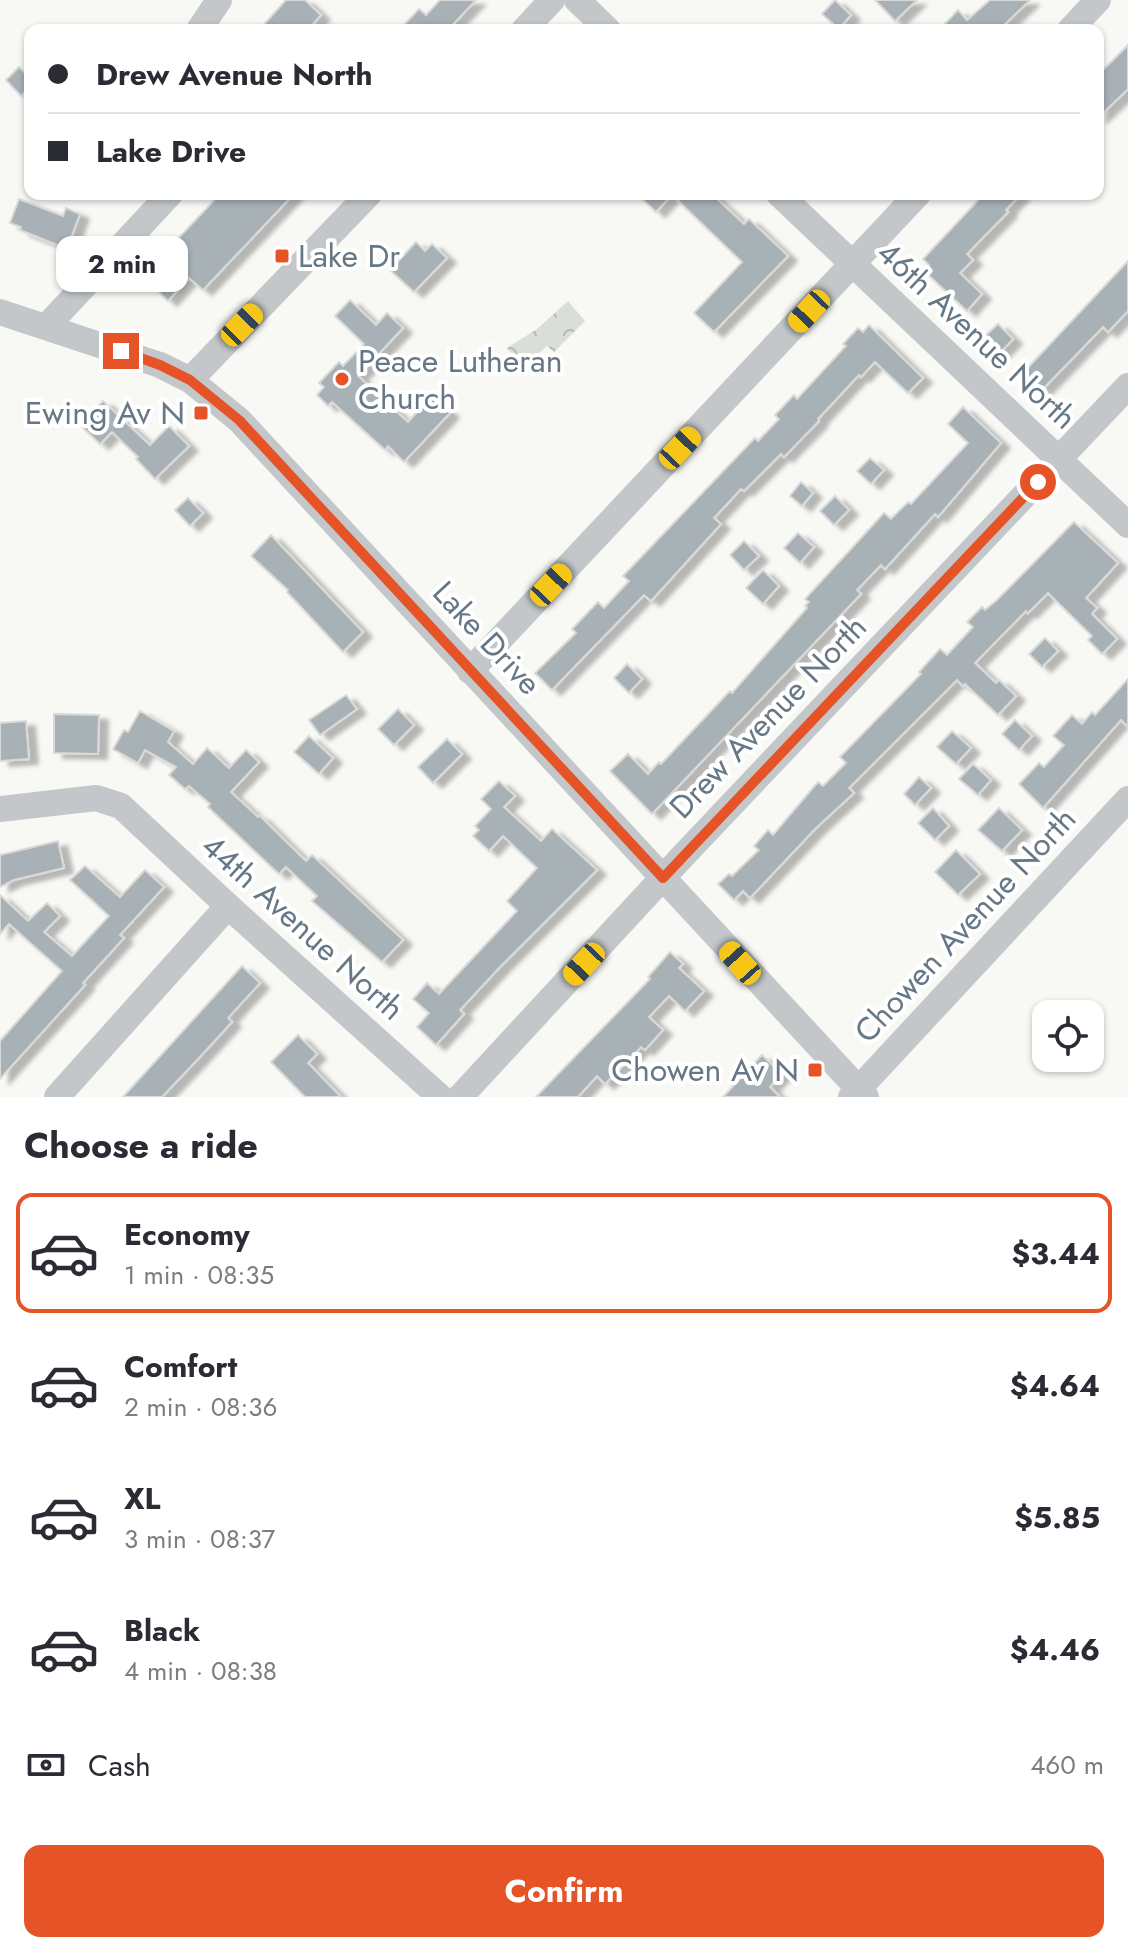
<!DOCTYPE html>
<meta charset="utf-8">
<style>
:root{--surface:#fff;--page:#f2f2f3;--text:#2b2b33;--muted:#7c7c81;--line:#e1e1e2;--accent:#e65327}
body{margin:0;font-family:Jost,sans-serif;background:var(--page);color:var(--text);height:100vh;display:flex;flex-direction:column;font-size:30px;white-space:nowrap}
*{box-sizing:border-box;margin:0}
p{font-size:26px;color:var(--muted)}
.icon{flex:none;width:44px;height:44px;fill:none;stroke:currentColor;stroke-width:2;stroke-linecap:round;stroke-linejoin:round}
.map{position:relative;height:1097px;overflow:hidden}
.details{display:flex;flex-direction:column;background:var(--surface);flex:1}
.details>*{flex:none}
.top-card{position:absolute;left:24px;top:24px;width:1080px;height:176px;border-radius:16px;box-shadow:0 2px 6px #0004;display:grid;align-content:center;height:176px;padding:0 24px;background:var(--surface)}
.buttons{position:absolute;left:1032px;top:1000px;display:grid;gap:16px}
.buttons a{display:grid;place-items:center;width:72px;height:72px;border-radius:16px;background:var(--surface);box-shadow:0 2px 6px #0004;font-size:40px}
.end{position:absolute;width:36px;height:36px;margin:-18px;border:10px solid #e65327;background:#fff;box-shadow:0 0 0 4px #fff}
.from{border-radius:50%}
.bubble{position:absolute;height:56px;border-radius:16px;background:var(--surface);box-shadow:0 2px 6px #0004;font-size:26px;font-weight:700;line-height:56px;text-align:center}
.car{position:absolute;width:24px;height:48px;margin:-24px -12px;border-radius:10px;box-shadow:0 0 6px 2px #0007;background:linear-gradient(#f5c518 24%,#345 0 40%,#f5c518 0 76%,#345 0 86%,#f5c518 0)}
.top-card b{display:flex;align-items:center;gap:28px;height:76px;font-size:30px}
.top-card b+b{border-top:2px solid var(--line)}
.top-card i{width:20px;height:20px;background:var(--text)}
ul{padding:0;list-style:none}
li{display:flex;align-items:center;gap:24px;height:120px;margin:0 16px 12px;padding:0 8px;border:4px solid transparent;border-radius:16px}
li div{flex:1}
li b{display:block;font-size:30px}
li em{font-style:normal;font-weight:700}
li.active{border-color:var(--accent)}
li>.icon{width:72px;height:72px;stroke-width:1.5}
h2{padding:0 24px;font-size:36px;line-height:96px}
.pay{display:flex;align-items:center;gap:20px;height:88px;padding:0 24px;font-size:30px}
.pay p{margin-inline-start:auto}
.action{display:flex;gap:16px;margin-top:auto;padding:16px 24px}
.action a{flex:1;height:92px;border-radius:16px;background:var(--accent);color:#fff;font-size:32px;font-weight:700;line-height:92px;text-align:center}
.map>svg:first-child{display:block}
.forest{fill:url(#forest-crowns)}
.building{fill:#a8b1b6;stroke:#d9dad7;stroke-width:2;filter:url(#shadow)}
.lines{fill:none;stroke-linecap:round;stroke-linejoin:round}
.minor{stroke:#c3c7ca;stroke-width:26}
.route{stroke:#e65327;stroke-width:10}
.poi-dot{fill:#e65327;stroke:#fff;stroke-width:3}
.labels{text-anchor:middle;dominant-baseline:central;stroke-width:8;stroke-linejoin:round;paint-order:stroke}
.poi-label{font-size:32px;fill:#667886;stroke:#fff;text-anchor:start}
.street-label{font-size:32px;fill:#667886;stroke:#fff}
</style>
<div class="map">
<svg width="1128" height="1097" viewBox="0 0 1128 1097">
<defs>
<pattern id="forest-crowns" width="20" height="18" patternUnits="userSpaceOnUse" patternTransform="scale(2)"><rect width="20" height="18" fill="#d9dfd6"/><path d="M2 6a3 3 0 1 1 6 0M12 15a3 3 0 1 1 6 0" fill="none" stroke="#b4bab3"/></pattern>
<filter id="shadow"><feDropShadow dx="9" dy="5" stdDeviation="2" flood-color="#0004"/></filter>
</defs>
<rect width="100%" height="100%" fill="#f8f8f5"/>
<path class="forest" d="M 568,301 L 585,321 L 554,352 L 547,346 L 523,368 L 507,348 L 537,329 Z"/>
<g class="building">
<path d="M 286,0 L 305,0 L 321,15 L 308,30 L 259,30 Z"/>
<path d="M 440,0 L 476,0 L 448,30 L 399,30 L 419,9 L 426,15 Z"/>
<path d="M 835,0 L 851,15 L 839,29 L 822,14 Z"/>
<path d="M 875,0 L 917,0 L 895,21 Z"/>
<path d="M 990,0 L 1030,0 L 999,30 L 939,30 L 958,10 L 967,20 Z"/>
<path d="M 1128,45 L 1128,89 L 1098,118 L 1098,75 Z"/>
<path d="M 19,67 L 30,78 L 30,87 L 21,96 L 6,80 Z"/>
<path d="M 220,194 L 294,194 L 203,290 L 189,278 L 168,301 L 143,276 L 147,272 L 142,267 L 153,256 L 157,261 Z"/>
<path d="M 637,194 L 712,194 L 744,224 L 749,219 L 788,256 L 714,332 L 694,313 L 742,262 L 672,195 L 656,212 Z"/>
<path d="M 984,194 L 1021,194 L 1006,210 L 1008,212 L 967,254 L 973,260 L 960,273 L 982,294 L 967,311 L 924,271 L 929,265 L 923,259 Z"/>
<path d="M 19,199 L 63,216 L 66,208 L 80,214 L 67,249 L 20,230 L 21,227 L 10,223 Z"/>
<path d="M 416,242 L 425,251 L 432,244 L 447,258 L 414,292 L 390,270 Z"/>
<path d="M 1128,261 L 1128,311 L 1108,332 L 1103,327 L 1042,390 L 1023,373 Z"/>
<path d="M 350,300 L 376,325 L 387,313 L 403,328 L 358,376 L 408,422 L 432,396 L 450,413 L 404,462 L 388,446 L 385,450 L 332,402 L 328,406 L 317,395 L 324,387 L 319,383 L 339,362 L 343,366 L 364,344 L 335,316 Z"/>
<path d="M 998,324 L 1013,339 L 1000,353 L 984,337 Z"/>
<path d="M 869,325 L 923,378 L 908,393 L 875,362 L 861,377 L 859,375 L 818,419 L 819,421 L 784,457 L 781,454 L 744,491 L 741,489 L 714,518 L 721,524 L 651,601 L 644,595 L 552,690 L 535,673 L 576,633 L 572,629 L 598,602 L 604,608 L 629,581 L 623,576 L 647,551 L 755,438 L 758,441 L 779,419 L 775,415 L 794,395 L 797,399 L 846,346 L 843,344 L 858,328 L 863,332 Z"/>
<path d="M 103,401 L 150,445 L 169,426 L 189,446 L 155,479 L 136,459 L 138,457 L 112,432 L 100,444 L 80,425 Z"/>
<path d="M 963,407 L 1001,443 L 938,517 L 935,514 L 885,569 L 881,565 L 857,590 L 861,594 L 652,814 L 610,771 L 628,754 L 648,774 L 659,762 L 661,764 L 730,691 L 732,693 L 807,608 L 805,606 L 809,602 L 805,599 L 884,513 L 891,519 L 908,502 L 911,504 L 968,443 L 948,424 Z"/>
<path d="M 870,458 L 884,470 L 871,484 L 857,471 Z"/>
<path d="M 801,482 L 813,493 L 802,506 L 790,496 Z"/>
<path d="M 835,496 L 849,510 L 834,525 L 820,511 Z"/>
<path d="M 188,498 L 203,513 L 190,526 L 175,510 Z"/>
<path d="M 1074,522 L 1118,563 L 1086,598 L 1097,608 L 1092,614 L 1117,639 L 1102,654 L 1088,640 L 1092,636 L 1048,593 L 1028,613 L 1026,611 L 975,663 L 996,683 L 999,680 L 1016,696 L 998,715 L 965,684 L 963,686 L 957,680 L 849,788 L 854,793 L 816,828 L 750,898 L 743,891 L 734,900 L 718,884 L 729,874 L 732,876 L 759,850 L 754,846 L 768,830 L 773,835 L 818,782 L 823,786 L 846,763 L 840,757 L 921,674 L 919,672 L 940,649 L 947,655 L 973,627 L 967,622 L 982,607 L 985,610 L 997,600 Z"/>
<path d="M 798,533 L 814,547 L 800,563 L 784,548 Z"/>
<path d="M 271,535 L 363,632 L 343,652 L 287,592 L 288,590 L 251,556 Z"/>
<path d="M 744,541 L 759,556 L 744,570 L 730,555 Z"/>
<path d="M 763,570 L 779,586 L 763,604 L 746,588 Z"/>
<path d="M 1045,638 L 1058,651 L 1042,667 L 1029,654 Z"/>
<path d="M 627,664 L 642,679 L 629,693 L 614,678 Z"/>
<path d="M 1128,679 L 1128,727 L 1121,720 L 1043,808 L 1019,784 L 1039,763 L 1044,767 L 1064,745 L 1053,736 L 1072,715 L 1082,724 L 1092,712 L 1095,715 Z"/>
<path d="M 346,695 L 357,709 L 320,735 L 309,720 Z"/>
<path d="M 398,709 L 414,725 L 394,745 L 378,729 Z"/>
<path d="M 140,711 L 174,731 L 168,742 L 193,764 L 207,748 L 229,768 L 246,750 L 259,762 L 231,792 L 258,817 L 260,816 L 306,861 L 312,855 L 403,940 L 382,962 L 312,901 L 317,896 L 286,867 L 279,874 L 208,807 L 210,804 L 189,786 L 185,789 L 169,775 L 176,767 L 145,750 L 138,763 L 113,749 L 124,730 L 128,732 Z"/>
<path d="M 54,714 L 99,715 L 98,754 L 54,753 Z"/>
<path d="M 1015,720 L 1032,736 L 1019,750 L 1002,734 Z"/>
<path d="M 26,721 L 29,759 L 0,761 L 0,723 Z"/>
<path d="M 952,731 L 971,748 L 956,764 L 937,747 Z"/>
<path d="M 309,736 L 333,758 L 319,774 L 294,752 Z"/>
<path d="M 447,739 L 462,754 L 433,783 L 418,767 Z"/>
<path d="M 973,764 L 991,780 L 978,795 L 959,779 Z"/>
<path d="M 919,777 L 931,788 L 915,805 L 904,794 Z"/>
<path d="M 499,781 L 515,796 L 504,807 L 541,841 L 552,829 L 597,870 L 500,967 L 460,1010 L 464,1014 L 436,1045 L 417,1027 L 429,1013 L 413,999 L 427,983 L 439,994 L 517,911 L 507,901 L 537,868 L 503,836 L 489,851 L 473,836 L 479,830 L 475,826 L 491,809 L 481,799 Z"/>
<path d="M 933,808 L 949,826 L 935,840 L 918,823 Z"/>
<path d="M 999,808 L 1022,830 L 1002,851 L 978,830 Z"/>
<path d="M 58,841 L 64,868 L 14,880 L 0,887 L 0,855 Z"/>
<path d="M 956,850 L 980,874 L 958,895 L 935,872 Z"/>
<path d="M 85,866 L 120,897 L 145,870 L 164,887 L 120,935 L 124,938 L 83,983 L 85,985 L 0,1079 L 0,1041 L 62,971 L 9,924 L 0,934 L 0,895 L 28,921 L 47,903 L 60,916 L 44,932 L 72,956 L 109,916 L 70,880 Z"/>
<path d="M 670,952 L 683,964 L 679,968 L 704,991 L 685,1011 L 669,996 L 649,1017 L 663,1030 L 645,1050 L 641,1047 L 605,1084 L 597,1076 L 578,1097 L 536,1097 L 650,979 L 648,977 Z"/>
<path d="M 242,966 L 260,983 L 228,1018 L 232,1022 L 198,1059 L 162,1097 L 123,1097 Z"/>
<path d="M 298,1035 L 317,1054 L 308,1063 L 341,1097 L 305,1097 L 271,1062 Z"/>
<path d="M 762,1055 L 782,1074 L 770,1087 L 780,1097 L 723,1097 Z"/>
</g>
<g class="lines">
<g class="minor">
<path d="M 577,0 L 608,30"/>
<path d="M 199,30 L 219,0"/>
<path d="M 524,30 L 552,0"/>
<path d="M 1070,30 L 1098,0"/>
<path d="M 779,194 L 1128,525"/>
<path d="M 0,312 L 160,365 L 190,380 L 239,420 L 866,1097"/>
<path d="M 46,327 L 170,194"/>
<path d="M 190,380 L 369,194"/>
<path d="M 470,671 L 918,194"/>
<path d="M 0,809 L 96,798 L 121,806 L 228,906 L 440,1097"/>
<path d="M 57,1097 L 228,906"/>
<path d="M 460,1097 L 681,858 L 1128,386"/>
<path d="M 851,1097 L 1128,799"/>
</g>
</g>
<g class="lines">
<path class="route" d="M 121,351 L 160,365 L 190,380 L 239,420 L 663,878 L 1038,482"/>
</g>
<g class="poi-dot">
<rect x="274" y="248" width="16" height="16" rx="4"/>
<circle cx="342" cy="379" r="8"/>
<rect x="193" y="405" width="16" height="16" rx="4"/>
<rect x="807" y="1062" width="16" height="16" rx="4"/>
</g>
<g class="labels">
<g class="poi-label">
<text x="298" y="256">Lake Dr</text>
<text x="358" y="361">Peace Lutheran<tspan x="358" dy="37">Church</tspan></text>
<text x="185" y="413" text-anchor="end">Ewing Av N</text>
<text x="799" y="1070" text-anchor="end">Chowen Av N</text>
</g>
<g class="street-label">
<text transform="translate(977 335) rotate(43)">46th Avenue North</text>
<text transform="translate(487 638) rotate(47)">Lake Drive</text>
<text transform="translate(768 717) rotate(-46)">Drew Avenue North</text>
<text transform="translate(965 925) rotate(-47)">Chowen Avenue North</text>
<text transform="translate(303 927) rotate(42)">44th Avenue North</text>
</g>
</g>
</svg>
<div class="buttons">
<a><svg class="icon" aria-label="locate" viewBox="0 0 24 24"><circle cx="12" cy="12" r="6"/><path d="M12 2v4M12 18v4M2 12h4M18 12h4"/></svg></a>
</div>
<i class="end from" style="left:1038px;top:482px"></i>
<i class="end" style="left:121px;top:351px"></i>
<div class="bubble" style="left:56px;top:236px;width:132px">2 min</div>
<i class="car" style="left:809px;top:311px;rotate:223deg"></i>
<i class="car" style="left:242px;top:325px;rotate:44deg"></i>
<i class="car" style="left:680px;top:448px;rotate:43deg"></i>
<i class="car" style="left:551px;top:585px;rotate:43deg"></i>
<i class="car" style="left:740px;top:963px;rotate:318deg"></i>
<i class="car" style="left:584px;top:964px;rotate:223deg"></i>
<div class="top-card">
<b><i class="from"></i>Drew Avenue North</b>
<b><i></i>Lake Drive</b>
</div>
</div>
<section class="details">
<h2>Choose a ride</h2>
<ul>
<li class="active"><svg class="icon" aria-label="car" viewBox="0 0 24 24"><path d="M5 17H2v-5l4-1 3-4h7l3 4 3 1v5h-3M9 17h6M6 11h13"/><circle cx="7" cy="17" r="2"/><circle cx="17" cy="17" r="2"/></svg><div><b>Economy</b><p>1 min · 08:35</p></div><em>$3.44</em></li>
<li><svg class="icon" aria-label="car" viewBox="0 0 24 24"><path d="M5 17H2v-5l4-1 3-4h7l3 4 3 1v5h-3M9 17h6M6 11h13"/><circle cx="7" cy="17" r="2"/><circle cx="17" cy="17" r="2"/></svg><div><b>Comfort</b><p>2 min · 08:36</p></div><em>$4.64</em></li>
<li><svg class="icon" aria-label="car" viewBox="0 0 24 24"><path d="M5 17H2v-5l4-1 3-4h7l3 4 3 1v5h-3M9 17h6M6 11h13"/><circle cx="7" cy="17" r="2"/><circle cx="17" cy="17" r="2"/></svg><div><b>XL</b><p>3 min · 08:37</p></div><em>$5.85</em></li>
<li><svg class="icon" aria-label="car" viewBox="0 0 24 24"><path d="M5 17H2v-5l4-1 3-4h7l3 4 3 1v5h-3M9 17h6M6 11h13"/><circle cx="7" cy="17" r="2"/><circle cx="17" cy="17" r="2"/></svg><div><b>Black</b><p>4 min · 08:38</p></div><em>$4.46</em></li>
</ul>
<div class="pay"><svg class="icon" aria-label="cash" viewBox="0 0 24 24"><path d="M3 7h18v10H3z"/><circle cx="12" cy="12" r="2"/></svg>Cash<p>460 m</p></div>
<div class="action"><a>Confirm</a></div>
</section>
